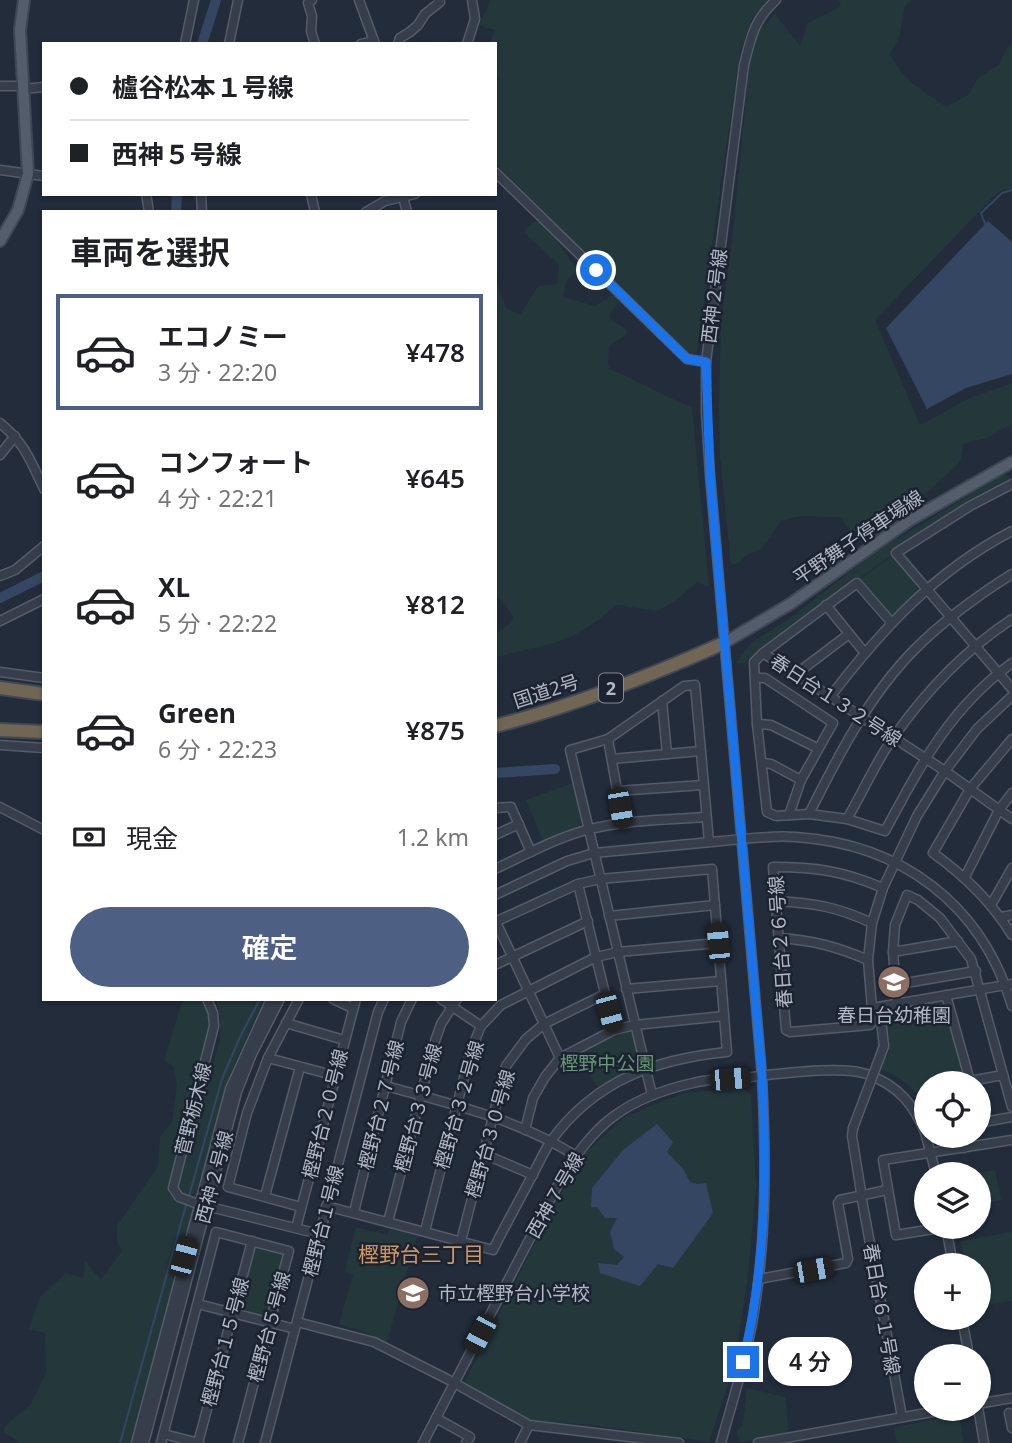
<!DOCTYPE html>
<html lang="ja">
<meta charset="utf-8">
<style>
:root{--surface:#fff;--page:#f2f2f2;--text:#202124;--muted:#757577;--line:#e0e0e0;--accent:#4d6083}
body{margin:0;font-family:"Noto Sans","Noto Sans JP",sans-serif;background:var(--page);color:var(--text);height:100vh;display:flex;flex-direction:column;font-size:26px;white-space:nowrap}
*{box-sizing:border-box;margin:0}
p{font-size:23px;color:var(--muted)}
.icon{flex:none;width:38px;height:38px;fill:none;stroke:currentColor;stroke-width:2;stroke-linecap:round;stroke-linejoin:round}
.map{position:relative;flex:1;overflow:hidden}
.details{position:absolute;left:42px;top:210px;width:455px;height:791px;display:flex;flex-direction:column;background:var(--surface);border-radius:0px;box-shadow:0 2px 5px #0004}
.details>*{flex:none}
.top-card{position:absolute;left:42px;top:42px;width:455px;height:154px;border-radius:0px;box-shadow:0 2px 5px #0004;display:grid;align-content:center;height:154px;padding:0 28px;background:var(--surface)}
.buttons{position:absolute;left:914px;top:1071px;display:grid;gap:14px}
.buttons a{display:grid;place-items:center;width:77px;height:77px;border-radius:50%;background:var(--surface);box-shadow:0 2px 5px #0004;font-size:35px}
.end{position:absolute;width:32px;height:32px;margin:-16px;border:9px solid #1a73e8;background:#fff;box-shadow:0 0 0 4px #fff}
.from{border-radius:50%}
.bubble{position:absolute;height:49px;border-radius:24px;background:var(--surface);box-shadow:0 2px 5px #0004;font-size:23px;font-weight:600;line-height:49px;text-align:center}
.car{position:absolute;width:21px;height:42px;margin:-21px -10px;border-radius:9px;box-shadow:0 0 5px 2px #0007;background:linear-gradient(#222 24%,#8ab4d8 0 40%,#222 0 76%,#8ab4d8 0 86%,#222 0)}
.top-card b{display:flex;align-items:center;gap:24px;height:66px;font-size:26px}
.top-card b+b{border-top:2px solid var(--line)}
.top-card i{width:18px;height:18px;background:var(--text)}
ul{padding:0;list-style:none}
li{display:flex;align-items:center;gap:21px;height:116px;margin:0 14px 10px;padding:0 14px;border:4px solid transparent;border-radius:0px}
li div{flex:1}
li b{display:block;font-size:26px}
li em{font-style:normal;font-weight:600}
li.selected{border-color:var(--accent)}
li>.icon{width:63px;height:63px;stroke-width:1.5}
h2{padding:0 28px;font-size:32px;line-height:84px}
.pay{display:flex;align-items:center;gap:18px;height:77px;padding:0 28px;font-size:26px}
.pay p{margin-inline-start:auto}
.cta{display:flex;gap:14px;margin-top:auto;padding:14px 28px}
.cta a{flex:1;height:80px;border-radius:42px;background:var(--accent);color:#fff;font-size:28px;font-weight:600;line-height:80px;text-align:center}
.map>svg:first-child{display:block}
.green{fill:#24383c}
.water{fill:#354662}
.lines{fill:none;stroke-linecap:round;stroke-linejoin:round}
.stream{stroke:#354662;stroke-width:2}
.river{stroke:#354662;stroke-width:10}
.minor-casing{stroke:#545b69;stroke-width:11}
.major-casing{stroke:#3f4754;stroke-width:14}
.highway-casing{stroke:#414856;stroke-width:16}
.minor{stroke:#363e4b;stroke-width:8}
.major{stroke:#545d6b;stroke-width:10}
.highway{stroke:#716653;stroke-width:12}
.minor-bridge-casing{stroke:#545b69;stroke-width:11;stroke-linecap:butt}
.minor-bridge{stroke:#363e4b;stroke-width:8}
.route{stroke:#1a73e8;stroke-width:9}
.labels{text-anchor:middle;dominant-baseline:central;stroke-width:5;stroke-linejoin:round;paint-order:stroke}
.shield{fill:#1b2330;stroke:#848b9a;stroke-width:2}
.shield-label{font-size:18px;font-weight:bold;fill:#b1b8c7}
.street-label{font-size:19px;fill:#b1b8c7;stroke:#1b2330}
.poi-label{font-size:19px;fill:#b1b8c7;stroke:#1b2330}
.park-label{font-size:19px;fill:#689875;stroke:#1b2330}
.neighbourhood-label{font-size:21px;fill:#d4965f;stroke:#1b2330}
</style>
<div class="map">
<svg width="1012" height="1443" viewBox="0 0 1012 1443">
<rect width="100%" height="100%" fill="#222c3b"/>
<g class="green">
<path d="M 491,0 L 767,0 L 752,18 L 740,51 L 697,351 L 693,355 L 688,356 L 495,163 L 495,82 L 500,79 L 495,74 L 495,44 L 489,44 L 495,30 L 479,25 Z"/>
<path d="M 839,0 L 912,0 L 905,6 L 899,38 L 890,54 C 902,80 924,92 947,107 L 968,95 L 978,78 L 999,65 L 1007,47 L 1012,45 L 1012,189 L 1004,189 L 997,193 L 875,320 L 920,425 L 970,398 L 1012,383 L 1012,424 L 986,438 L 963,444 L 961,458 L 957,465 L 905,513 L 857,542 L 841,517 L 801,516 L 782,520 L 762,548 L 745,556 L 739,563 L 731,565 L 720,456 L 719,405 L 721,325 L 732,240 L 751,48 L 760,30 L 775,14 L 800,46 L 808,23 L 841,6 Z"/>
<path d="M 534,222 L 538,222 L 556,239 L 575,267 L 576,271 L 566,282 L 563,297 L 595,306 L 613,295 L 620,302 L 609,314 L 610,319 L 627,330 L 626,335 L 609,346 L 608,364 L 610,369 L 692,408 L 709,586 L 697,582 L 679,598 L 658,611 L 617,605 C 597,621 575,638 550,644 C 531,649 513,652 495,658 L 495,635 L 512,622 L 513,617 L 503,601 L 495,597 L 495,326 L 497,323 L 495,320 L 495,276 L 506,308 L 520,315 L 538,286 L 557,284 L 559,265 L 525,233 L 526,228 Z"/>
<path d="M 1004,474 L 1012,479 L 1012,482 L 949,515 L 757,650 L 744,664 L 736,663 L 751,643 L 789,619 L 877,551 Z"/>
<path d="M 894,555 L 916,585 L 918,592 L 893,617 L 889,617 L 858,580 Z"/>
<path d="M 573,783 L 582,820 L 579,828 L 543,841 L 526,800 Z"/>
<path d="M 183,999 L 204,999 L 211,1014 L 211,1026 L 168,1193 L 176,1202 L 192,1207 L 193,1211 L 130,1443 L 19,1443 L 4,1432 L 4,1427 L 31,1404 L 46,1373 L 45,1333 L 29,1329 L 40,1297 L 66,1273 L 83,1278 L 85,1261 L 101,1280 L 122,1251 L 117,1242 L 117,1226 L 158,1166 L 160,1137 L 172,1122 L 177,1085 L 173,1066 L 165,1061 L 165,1057 Z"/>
<path d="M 216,999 L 264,999 L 231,1072 L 196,1194 L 184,1193 L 178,1188 L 178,1181 L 220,1040 L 220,1016 Z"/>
<path d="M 941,1000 L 947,1003 L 966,1075 L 964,1078 L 926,1083 L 926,1089 L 917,1093 L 898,1077 L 872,1065 L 877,1046 L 875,1015 L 878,1011 Z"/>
<path d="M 628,1029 L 632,1029 L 640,1065 L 600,1090 L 575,1054 Z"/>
<path d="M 743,1088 L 751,1095 L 756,1186 L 748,1276 L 734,1366 L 709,1442 L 592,1425 L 524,1420 L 464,1383 L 551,1212 L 584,1154 L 626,1116 L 683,1093 Z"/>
<path d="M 995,1170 L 1001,1200 L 978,1205 L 978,1174 L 968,1174 Z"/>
<path d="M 356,1227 L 387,1235 L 390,1229 L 417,1236 L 387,1342 L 362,1331 L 339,1324 L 353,1275 L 345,1271 Z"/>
<path d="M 1012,1232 L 1012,1301 L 978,1306 L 978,1265 L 965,1265 L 961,1241 Z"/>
<path d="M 257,1246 L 282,1252 L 285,1256 L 268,1317 L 266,1318 L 240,1311 L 238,1308 L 253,1248 Z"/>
<path d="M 747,1388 L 785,1397 L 789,1434 L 743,1442 L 739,1440 L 737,1430 L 743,1425 Z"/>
<path d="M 959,1415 L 964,1443 L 897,1443 L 894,1427 Z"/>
</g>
<g class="water">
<path d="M 988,221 L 1012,242 L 1012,374 L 966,388 L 927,409 L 886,328 Z"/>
<path d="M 657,1124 L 673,1142 L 667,1152 L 684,1170 L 690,1182 L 697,1184 L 706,1183 L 713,1213 L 673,1268 L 658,1264 L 640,1286 L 600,1273 L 598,1263 L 617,1265 L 624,1257 L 614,1249 L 610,1232 L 617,1218 L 605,1218 L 597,1207 L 591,1207 L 592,1188 L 623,1150 Z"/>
</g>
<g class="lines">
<g class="stream">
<path d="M 986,226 L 981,213 L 1002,193 L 1012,190"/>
<path d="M 189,1196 L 222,1079 L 240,1037 L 260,999"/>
<path d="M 120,1443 L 186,1205"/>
</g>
<g class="river">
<path d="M 202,44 L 216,0"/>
<path d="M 176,212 L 177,194"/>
<path d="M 0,598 L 44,576"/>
<path d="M 495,773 L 555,769"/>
</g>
<defs>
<g id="minor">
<path d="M 312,0 L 308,3 L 312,16 L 311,31 L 315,44"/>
<path d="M 359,0 L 374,41"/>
<path d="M 185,44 L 194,0"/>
<path d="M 229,44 L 238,0"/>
<path d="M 361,44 L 374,41"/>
<path d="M 398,44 L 400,38 L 410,32 L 418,25 L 425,14 L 440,2 L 439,0"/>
<path d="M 467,44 L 475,19 L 472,0"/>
<path d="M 0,86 L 22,86"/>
<path d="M 23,89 L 44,87"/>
<path d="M 0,170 L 44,176"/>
<path d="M 495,172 L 687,359 L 706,362"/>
<path d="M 146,194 L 149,212"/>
<path d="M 201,194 L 202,212"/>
<path d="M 311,194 L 315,212"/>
<path d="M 403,197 L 407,212"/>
<path d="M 366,212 L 385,201 L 415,194"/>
<path d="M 0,423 C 25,443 31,462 44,489"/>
<path d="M 0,455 L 15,436"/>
<path d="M 1012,484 L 970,506 L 896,553 L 1012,689"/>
<path d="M 1012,574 C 977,596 943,621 914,650 C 868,697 838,756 809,814 L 847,819 L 885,831 C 920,766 950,708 1012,663"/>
<path d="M 0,576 L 15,570 L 44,546"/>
<path d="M 826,605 L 864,652"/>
<path d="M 0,621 L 44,599"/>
<path d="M 891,622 L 857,583 L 763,653 L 945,771 L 1012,819"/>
<path d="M 763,653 L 754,662 L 757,724 L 767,812 L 776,816 L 809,814"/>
<path d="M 0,672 L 44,678"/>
<path d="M 796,674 L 849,634"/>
<path d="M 756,678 L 765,678 L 833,723 L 801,780 L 789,815"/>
<path d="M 830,697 C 882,629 935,571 1012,531"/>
<path d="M 662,701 L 667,754"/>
<path d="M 757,724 L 771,725 L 813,746"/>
<path d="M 608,739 L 623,824"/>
<path d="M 1012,739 L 970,789 L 933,853 C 965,876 991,901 1012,935"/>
<path d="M 0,745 L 44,748"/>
<path d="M 612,759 L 701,751"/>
<path d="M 763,763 L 771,764 L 801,780"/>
<path d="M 617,791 L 703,785"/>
<path d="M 0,807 L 44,830"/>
<path d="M 495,808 L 511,807 L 531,852"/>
<path d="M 847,819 C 863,792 876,761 895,735 C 927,690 965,650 1012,619"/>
<path d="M 495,835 L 519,824"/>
<path d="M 495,869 C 525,855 554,839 586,830 C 624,820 666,820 706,817"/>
<path d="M 965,877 L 999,810 L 1012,793"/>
<path d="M 578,884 L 614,1030"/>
<path d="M 883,888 C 843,871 816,867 773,867 L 786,1030 L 790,1032 L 870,1025 L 873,1021 L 868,960 L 872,923 L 883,888 L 917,816 L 945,771 L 977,729 L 1012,696"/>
<path d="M 495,895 L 567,861 L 594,853 C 636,849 679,845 722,841 C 746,839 772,835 796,837 C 901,844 982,904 1012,1006"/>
<path d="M 776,901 C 815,903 837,907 872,923"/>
<path d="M 991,905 L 1012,868"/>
<path d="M 609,916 L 715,905"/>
<path d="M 1001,917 L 1012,915"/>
<path d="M 496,922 L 560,1058"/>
<path d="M 779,938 C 812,940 838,947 868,960"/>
<path d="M 893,952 L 958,941"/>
<path d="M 495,965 L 588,921"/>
<path d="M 894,985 L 976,971"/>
<path d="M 626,989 L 721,981"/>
<path d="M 946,995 L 970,1081"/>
<path d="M 207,999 L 213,1013 L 214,1026 L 173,1188 L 179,1197 L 198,1204 L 319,1234"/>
<path d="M 299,999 L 268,1058 L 247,1113 L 228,1187 L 301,1207"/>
<path d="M 333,999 L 352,1008"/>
<path d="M 441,999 L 481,1026"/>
<path d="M 897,1003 L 893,952 L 895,925 L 907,895 L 918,900 L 940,918 L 971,959 L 1012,1107"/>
<path d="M 872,1008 L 1012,984"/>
<path d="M 880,1011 L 884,1046"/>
<path d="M 286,1023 L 344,1040"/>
<path d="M 268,1058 L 336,1076"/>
<path d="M 958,1083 L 1003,1075"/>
<path d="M 386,1086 C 451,1104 518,1119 576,1156"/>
<path d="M 652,1095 L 570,750 L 608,739 L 684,686 L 695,685 L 709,842"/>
<path d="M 978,1123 L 1012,1117"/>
<path d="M 853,1128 L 852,1136 L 861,1192"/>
<path d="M 525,1130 L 533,1098 L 545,1077 L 560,1058 L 614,1030 L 635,1025 L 724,1016"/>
<path d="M 926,1136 L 936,1174"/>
<path d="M 961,1136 L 964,1148"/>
<path d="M 484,1154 L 533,1175"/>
<path d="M 265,1196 L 300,1067"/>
<path d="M 862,1200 L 902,1417"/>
<path d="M 326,1206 L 493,1250 C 506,1224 520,1199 533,1174 C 539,1163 544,1151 551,1141 C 595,1080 656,1059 727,1052 L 712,869 L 600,879 L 578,884 L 495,922"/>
<path d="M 354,1212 L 401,1022 L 412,999"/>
<path d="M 388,1222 L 435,1041 L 441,1024 L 457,999"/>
<path d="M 946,1227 L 896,1235 L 883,1160 L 1012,1140"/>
<path d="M 946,1227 L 953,1265"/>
<path d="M 296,1228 L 356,999"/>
<path d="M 425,1231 L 471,1050 L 481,1026 L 501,1005 L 596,957 L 618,952 L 718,943"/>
<path d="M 461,1241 L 506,1066 L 526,1039 L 544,1024 L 605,994"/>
<path d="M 759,1279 L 846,1263 L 848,1259 L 838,1203 L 840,1200 L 887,1190"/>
<path d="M 198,1304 L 295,1329"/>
<path d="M 962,1318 L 969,1356"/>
<path d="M 301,1323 L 374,1342 L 449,1380"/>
<path d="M 458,1385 L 529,1425 L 679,1443"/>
<path d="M 983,1403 L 1012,1398"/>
<path d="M 978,1407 L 984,1443"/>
<path d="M 1009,1413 L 1012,1428"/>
<path d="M 436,1418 L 470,1437 L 466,1443"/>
<path d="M 164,1434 L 199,1443"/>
<path d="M 136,1443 L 230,1089 L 271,999"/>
<path d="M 144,1443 L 237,1092 L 252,1054 L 280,999"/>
<path d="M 161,1443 L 216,1232 L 289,1251 L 238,1443"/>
<path d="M 198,1443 L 252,1241"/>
<path d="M 265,1443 L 378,1012 L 384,999"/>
<path d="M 423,1443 L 562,1177 C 577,1154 592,1132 614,1116 C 637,1099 666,1089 693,1083 C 708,1079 726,1079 741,1078 C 771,1075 844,1064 869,1075 C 899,1086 915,1106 926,1135"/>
<path d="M 520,1443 L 529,1425"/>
<path d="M 721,1443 C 732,1402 746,1360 753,1318 C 767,1237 766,1157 762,1076 L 710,475 L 706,412 L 706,362 L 744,65 C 751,37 754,20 776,0"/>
<path d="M 758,1443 L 949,1409"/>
</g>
<g id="major">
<path d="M 0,241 L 18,210 L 28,174 L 20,30 L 24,0"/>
<path d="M 724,643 L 790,604 L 910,520 L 1012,462"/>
</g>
<g id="highway">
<path d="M 0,688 L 44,694"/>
<path d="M 495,726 C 574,706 650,676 724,643"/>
<path d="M 0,730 L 44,732"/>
</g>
</defs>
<use href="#minor" class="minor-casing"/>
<use href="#major" class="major-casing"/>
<use href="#highway" class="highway-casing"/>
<use href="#minor" class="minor"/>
<use href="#major" class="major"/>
<use href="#highway" class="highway"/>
<defs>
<path id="minor-bridge" d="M 853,1128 L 884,1046"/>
</defs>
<use href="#minor-bridge" class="minor-bridge-casing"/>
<use href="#minor-bridge" class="minor-bridge"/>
</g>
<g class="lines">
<path class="route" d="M 596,270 L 687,359 L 706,362 L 710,475 L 762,1076 C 767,1173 766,1267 743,1362"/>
</g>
<defs>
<symbol id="school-disc" viewBox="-11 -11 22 22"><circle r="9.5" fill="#8d6e63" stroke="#1b2330"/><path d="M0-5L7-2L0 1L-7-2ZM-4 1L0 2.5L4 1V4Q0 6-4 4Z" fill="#fff"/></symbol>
</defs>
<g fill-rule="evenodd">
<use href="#school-disc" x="875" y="963" width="38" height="38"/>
<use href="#school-disc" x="394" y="1274" width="38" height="38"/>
</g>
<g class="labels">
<rect class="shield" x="599" y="673.5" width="24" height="29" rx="5"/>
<g class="shield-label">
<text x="611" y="688">2</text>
</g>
<g class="street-label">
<text transform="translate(714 296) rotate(-83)">西神２号線</text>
<text transform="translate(858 537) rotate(-34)">平野舞子停車場線</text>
<text transform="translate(546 691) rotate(-18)">国道2号</text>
<text transform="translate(836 700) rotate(33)">春日台１３２号線</text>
<text transform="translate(780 942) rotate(-94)">春日台２６号線</text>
<text transform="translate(381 1105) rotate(-76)">樫野台２７号線</text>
<text transform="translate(459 1105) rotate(-74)">樫野台３２号線</text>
<text transform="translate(418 1108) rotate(-75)">樫野台３３号線</text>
<text transform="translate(193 1109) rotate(-76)">菅野栃木線</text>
<text transform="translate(325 1114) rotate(-76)">樫野台２０号線</text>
<text transform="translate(490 1134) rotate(-74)">樫野台３０号線</text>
<text transform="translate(214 1177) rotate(-75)">西神２号線</text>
<text transform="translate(555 1195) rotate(-60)">西神７号線</text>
<text transform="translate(323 1221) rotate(-76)">樫野台１号線</text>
<text transform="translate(882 1309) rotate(80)">春日台６１号線</text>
<text transform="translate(269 1327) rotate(-75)">樫野台５号線</text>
<text transform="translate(225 1342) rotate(-75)">樫野台１５号線</text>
</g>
<g class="poi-label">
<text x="894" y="1015">春日台幼稚園</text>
<text x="438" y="1293" text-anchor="start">市立樫野台小学校</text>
</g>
<g class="park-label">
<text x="607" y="1063">樫野中公園</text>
</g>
<g class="neighbourhood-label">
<text x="421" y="1254">樫野台三丁目</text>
</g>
</g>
</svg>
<div class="buttons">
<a><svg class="icon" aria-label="locate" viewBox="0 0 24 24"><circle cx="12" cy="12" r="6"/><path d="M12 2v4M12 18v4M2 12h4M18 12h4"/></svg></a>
<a><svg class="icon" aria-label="layers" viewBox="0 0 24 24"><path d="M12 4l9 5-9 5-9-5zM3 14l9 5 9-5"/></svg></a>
<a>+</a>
<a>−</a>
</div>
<i class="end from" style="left:596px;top:270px"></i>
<i class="end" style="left:743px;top:1362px"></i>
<div class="bubble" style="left:768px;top:1337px;width:84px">4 分</div>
<i class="car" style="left:620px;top:808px;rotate:170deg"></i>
<i class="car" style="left:718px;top:943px;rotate:355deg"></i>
<i class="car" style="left:609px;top:1012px;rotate:165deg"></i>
<i class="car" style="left:730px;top:1079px;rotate:85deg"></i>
<i class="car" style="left:184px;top:1257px;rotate:15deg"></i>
<i class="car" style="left:813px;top:1270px;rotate:80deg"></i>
<i class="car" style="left:480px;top:1334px;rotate:208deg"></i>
<div class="top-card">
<b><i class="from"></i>櫨谷松本１号線</b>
<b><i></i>西神５号線</b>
</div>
<section class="details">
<h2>車両を選択</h2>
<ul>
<li class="selected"><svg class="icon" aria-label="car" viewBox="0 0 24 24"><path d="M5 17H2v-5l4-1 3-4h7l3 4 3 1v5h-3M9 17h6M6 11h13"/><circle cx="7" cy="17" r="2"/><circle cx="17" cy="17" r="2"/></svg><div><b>エコノミー</b><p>3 分 · 22:20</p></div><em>¥478</em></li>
<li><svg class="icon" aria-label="car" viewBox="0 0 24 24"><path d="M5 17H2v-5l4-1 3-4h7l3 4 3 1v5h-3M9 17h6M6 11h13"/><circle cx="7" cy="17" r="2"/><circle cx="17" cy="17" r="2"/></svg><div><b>コンフォート</b><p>4 分 · 22:21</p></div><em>¥645</em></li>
<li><svg class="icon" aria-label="car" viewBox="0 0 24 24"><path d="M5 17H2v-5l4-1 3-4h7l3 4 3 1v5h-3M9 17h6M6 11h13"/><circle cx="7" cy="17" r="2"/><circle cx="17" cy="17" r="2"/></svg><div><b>XL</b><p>5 分 · 22:22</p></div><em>¥812</em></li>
<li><svg class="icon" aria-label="car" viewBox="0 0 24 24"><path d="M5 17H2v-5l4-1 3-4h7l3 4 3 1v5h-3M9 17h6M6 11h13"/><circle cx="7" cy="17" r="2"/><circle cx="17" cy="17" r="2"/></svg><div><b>Green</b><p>6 分 · 22:23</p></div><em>¥875</em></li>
</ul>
<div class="pay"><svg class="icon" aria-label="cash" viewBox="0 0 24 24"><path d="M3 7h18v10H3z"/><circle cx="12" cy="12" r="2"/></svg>現金<p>1.2 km</p></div>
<div class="cta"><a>確定</a></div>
</section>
</div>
